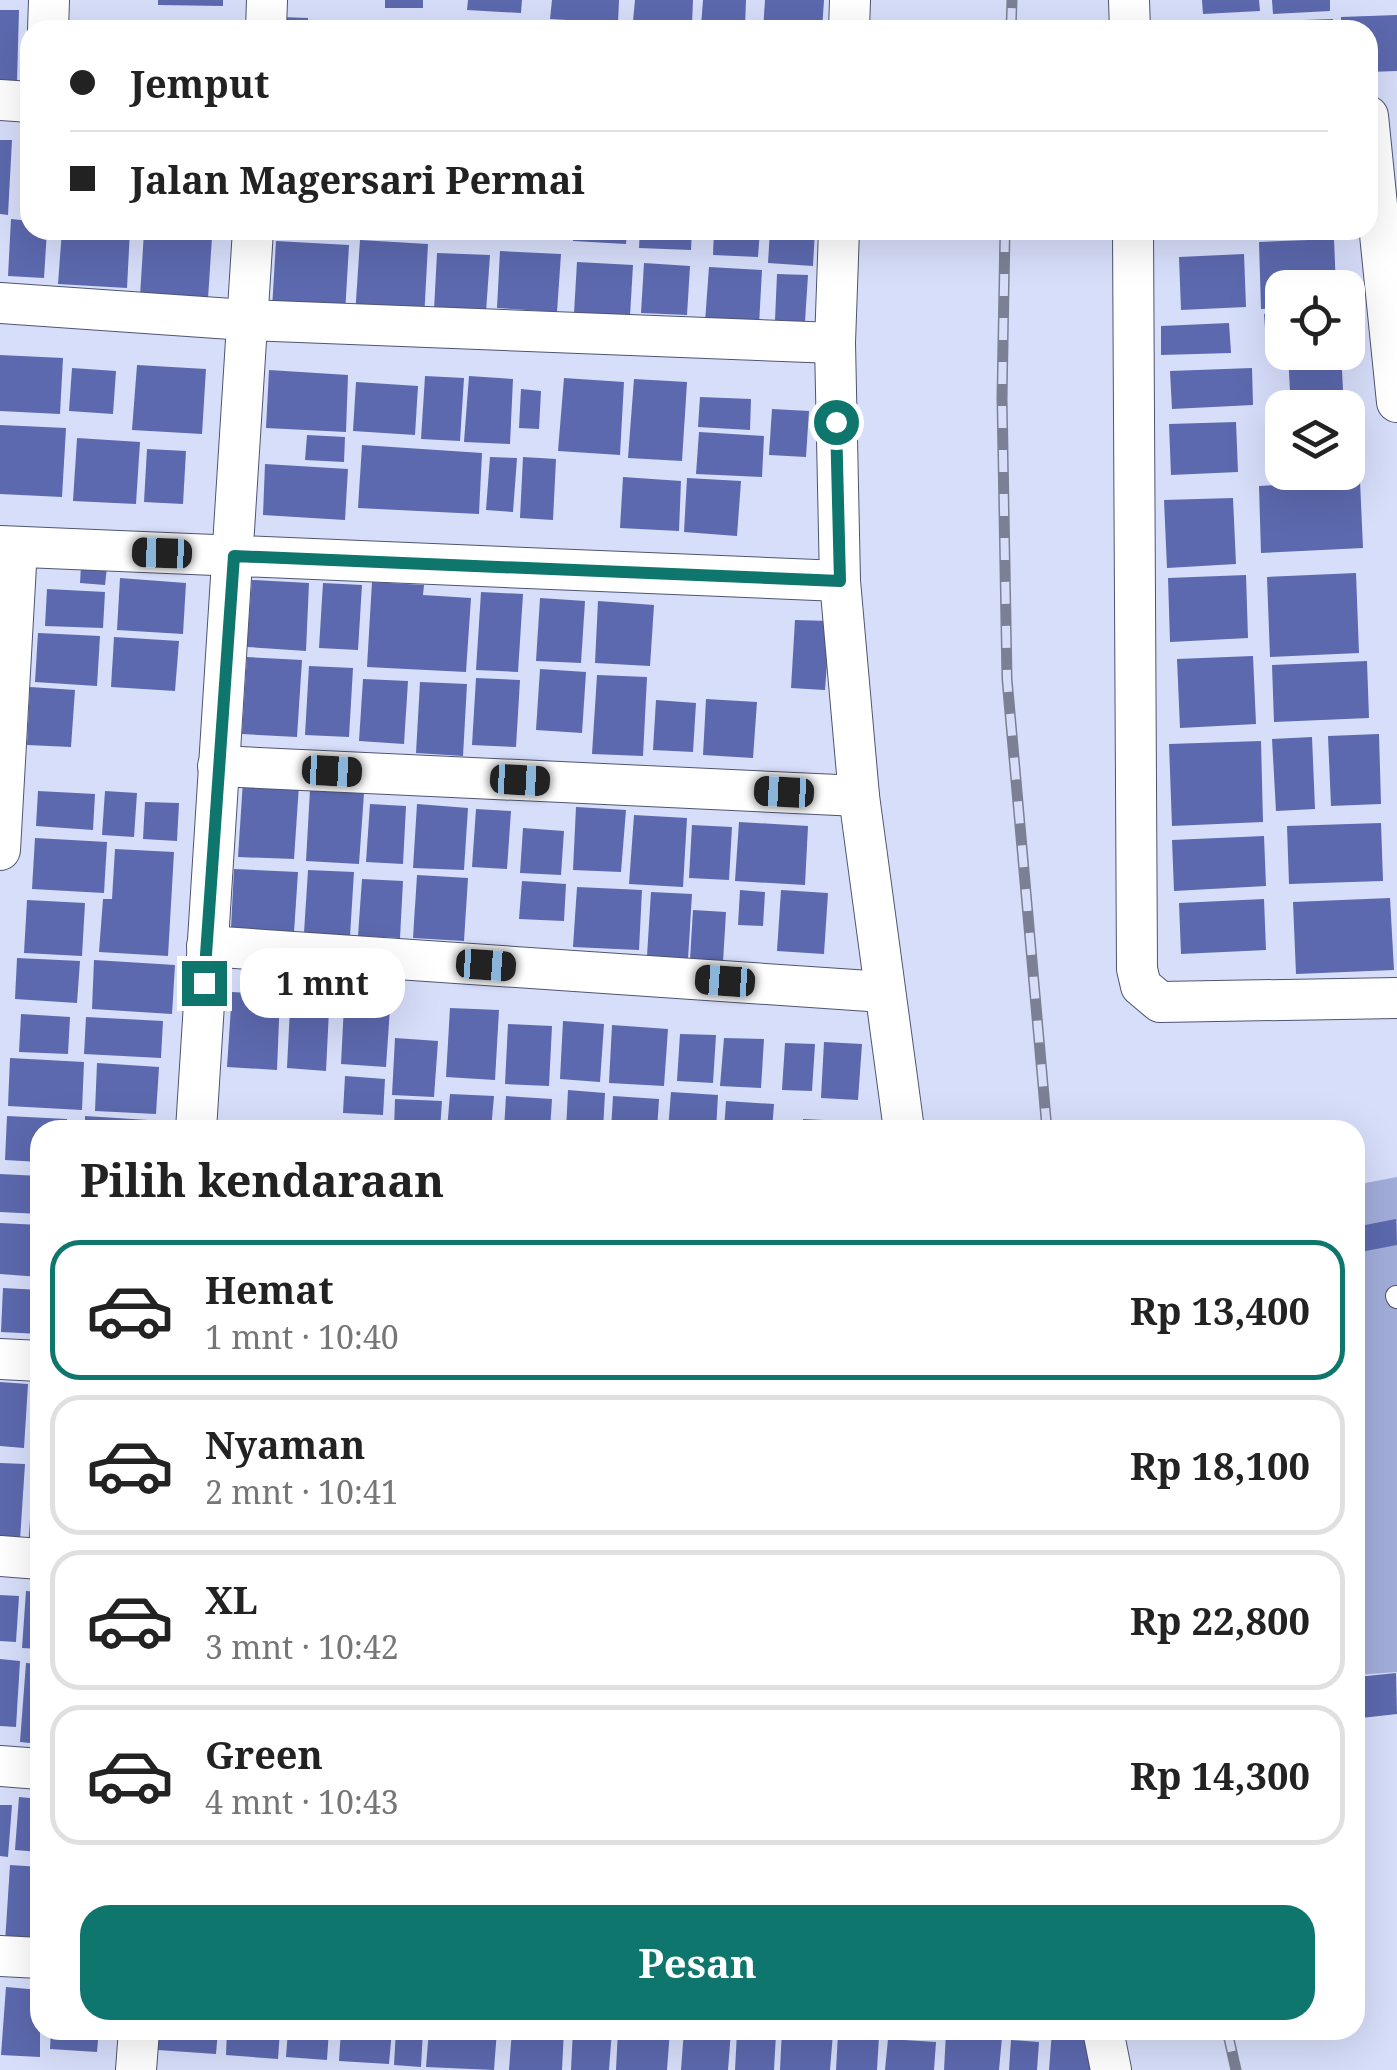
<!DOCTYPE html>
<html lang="id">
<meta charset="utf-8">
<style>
:root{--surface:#fff;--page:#f2f2f2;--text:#222;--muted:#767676;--line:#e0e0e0;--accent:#0f766e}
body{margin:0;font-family:"Noto Serif",serif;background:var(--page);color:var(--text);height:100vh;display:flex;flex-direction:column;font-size:38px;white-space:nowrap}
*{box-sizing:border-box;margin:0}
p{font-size:32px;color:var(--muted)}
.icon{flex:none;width:55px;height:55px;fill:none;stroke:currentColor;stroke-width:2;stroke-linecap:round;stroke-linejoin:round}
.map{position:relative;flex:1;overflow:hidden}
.side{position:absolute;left:30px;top:1120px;width:1335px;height:920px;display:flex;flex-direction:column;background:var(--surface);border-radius:30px;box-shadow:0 10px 40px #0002}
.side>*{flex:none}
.guide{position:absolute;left:20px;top:20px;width:1358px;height:220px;border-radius:30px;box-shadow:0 10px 40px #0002;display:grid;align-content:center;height:220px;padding:0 50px;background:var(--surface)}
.controls{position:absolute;left:1265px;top:270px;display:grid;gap:20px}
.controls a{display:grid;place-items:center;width:100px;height:100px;border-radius:20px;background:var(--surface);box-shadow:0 10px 40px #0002;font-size:50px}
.end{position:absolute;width:45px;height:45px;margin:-22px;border:12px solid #0f766e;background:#fff;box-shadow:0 0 0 5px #fff}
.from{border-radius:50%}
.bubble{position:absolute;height:70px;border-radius:30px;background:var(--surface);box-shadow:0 10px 40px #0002;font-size:32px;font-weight:700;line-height:70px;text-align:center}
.car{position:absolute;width:30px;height:60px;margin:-30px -15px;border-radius:12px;box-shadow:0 0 8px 2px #0007;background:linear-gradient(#222 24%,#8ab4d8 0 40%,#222 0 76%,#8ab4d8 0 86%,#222 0)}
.guide b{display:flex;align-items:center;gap:35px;height:95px;font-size:38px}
.guide b+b{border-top:2px solid var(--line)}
.guide i{width:25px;height:25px;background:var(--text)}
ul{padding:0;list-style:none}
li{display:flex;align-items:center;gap:30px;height:140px;margin:0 20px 15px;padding:0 30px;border:5px solid var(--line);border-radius:30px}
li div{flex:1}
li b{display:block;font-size:38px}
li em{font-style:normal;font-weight:700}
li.on{border-color:var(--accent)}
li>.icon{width:90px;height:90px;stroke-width:1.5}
h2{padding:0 50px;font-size:45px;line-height:120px}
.cta{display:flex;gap:20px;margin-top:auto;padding:20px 50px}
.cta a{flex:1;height:115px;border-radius:30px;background:var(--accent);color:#fff;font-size:40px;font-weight:700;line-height:115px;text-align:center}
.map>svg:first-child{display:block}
.green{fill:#a2adda}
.building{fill:#5c69ae}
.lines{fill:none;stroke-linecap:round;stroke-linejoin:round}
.lane-casing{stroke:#4e5572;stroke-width:22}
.street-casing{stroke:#4e5572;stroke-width:42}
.lane{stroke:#fff;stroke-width:20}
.street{stroke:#fff;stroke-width:40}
.rail-casing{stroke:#7b8094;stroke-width:11}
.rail{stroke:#d7defa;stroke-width:8;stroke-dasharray:22;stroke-linecap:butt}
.route{stroke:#0f766e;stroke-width:12}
</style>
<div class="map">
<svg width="1397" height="2070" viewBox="0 0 1397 2070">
<rect width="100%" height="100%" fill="#d7defa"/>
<path class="green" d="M 1397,1177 L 1397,1672 L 1355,1675 L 1355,1185 Z"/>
<g class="building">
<path d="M 158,0 L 223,0 L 223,6 L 158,5 Z"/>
<rect x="385" y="0" width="38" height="8"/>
<path d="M 468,0 L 522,0 L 521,13 L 467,10 Z"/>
<path d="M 552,0 L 619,0 L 618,23 L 550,19 Z"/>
<path d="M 635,0 L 693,0 L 692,25 L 633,21 Z"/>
<path d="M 703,0 L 746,0 L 745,28 L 701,26 Z"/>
<path d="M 765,0 L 824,0 L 822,30 L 763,30 Z"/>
<path d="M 1202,0 L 1259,0 L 1260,11 L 1203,14 Z"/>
<path d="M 1272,0 L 1330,0 L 1330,11 L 1273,14 Z"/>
<path d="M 0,10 L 19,10 L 17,82 L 0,82 Z"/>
<path d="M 1397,15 L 1397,71 L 1368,72 L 1368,30 L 1341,30 L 1341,17 Z"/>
<path d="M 281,17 L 308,18 L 308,30 L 281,30 Z"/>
<path d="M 1333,19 L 1333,30 L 1273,30 L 1273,21 Z"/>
<path d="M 78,23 L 138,24 L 138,30 L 78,30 Z"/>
<path d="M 0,140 L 12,140 L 8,215 L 0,214 Z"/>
<path d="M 24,147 L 30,147 L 30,206 L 20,206 Z"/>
<path d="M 11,219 L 30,221 L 30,230 L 47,230 L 44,278 L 8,276 Z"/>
<path d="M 62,230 L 130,230 L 127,288 L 58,284 Z"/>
<path d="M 363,230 L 425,230 L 425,237 L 363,234 Z"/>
<path d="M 573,230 L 627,230 L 626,244 L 573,241 Z"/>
<path d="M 640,230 L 692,230 L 691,250 L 639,248 Z"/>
<path d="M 714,230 L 760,230 L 758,257 L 713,255 Z"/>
<path d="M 770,230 L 815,230 L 813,266 L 768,263 Z"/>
<path d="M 1172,230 L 1226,230 L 1227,237 L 1172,239 Z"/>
<path d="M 144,232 L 212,237 L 208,299 L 140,296 Z"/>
<path d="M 1334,239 L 1336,288 L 1282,288 L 1282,308 L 1261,309 L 1259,242 Z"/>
<path d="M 360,240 L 428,244 L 424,320 L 355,316 Z"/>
<path d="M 276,241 L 349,245 L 345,314 L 272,309 Z"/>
<path d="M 500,251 L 561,254 L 557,312 L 497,308 Z"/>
<path d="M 437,253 L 490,255 L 486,312 L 434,310 Z"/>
<path d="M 1244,254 L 1246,307 L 1181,310 L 1179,257 Z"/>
<path d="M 577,262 L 633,265 L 630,316 L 574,313 Z"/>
<path d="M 644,263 L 690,266 L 687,315 L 641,313 Z"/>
<path d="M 709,267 L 762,270 L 759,325 L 705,322 Z"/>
<path d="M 777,274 L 808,275 L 805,322 L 775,320 Z"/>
<path d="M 1282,313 L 1282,341 L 1266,341 L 1264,314 Z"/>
<path d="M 1229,323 L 1231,353 L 1161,355 L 1161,326 Z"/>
<path d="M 1288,352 L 1341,352 L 1343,390 L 1290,392 Z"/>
<path d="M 0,355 L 63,358 L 60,414 L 0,411 Z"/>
<path d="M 137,365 L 206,369 L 202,434 L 132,430 Z"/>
<path d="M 72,368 L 116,371 L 113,414 L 69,411 Z"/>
<path d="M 1252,368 L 1253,405 L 1172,409 L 1170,371 Z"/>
<path d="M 269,370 L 348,375 L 346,432 L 266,428 Z"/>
<path d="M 425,376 L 464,378 L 460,441 L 421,439 Z"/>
<path d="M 469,376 L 513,379 L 510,444 L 464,442 Z"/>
<path d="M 564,378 L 624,382 L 620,455 L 558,451 Z"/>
<path d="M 634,379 L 687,382 L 682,461 L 628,458 Z"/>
<path d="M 356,382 L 418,386 L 415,435 L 353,431 Z"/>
<path d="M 521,389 L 541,391 L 539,429 L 519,428 Z"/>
<path d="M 700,397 L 751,399 L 750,430 L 698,427 Z"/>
<path d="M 772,409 L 809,411 L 806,457 L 769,455 Z"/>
<path d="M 1353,410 L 1356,464 L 1348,464 L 1348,411 Z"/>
<path d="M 1282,413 L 1282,467 L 1267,467 L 1265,414 Z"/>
<path d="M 1236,422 L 1238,472 L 1171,475 L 1169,424 Z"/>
<path d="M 0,425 L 66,428 L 62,497 L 0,494 Z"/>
<path d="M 699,432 L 764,436 L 762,477 L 696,474 Z"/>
<path d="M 307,435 L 345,437 L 344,462 L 305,460 Z"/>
<path d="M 77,438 L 140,442 L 136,504 L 73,501 Z"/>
<path d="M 362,445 L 482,453 L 479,514 L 358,508 Z"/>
<path d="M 147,449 L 186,451 L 183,504 L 144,502 Z"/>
<path d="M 490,457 L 517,458 L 513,512 L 486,510 Z"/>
<path d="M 523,457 L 556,459 L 553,520 L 520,518 Z"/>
<path d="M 265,464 L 348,469 L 345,520 L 263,515 Z"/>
<path d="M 623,477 L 681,481 L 679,531 L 620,528 Z"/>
<path d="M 687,478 L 741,481 L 737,536 L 684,532 Z"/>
<path d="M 1360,481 L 1363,548 L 1261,553 L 1259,486 Z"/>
<path d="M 1233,498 L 1236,564 L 1167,568 L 1164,500 Z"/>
<path d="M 81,566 L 107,567 L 105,585 L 80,583 Z"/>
<path d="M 1356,573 L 1359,653 L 1270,657 L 1267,577 Z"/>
<path d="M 1246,575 L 1248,638 L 1170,642 L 1168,578 Z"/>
<path d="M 120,578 L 186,583 L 183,634 L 117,630 Z"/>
<path d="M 252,580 L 309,583 L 306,651 L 247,647 Z"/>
<path d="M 372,582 L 424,585 L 423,595 L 471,598 L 466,672 L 367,667 Z"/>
<path d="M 323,583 L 362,585 L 358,650 L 319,648 Z"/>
<path d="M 47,589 L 105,592 L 103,628 L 45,626 Z"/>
<path d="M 481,592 L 523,594 L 518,672 L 476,670 Z"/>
<path d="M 540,598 L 585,601 L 581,663 L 536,661 Z"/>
<path d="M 598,601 L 654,605 L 650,666 L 595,663 Z"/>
<path d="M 795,620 L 830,621 L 825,690 L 791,688 Z"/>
<path d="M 38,633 L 100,636 L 97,686 L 35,682 Z"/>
<path d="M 114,637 L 179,641 L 175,691 L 111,687 Z"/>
<path d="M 1253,656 L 1256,724 L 1180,728 L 1177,659 Z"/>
<path d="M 247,657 L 302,660 L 297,737 L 242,734 Z"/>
<path d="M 1367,661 L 1369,718 L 1274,722 L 1272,665 Z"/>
<path d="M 309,666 L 353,668 L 349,737 L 305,735 Z"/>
<path d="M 540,669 L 586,672 L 582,733 L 536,730 Z"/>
<path d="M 597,675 L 647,677 L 643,756 L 592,754 Z"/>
<path d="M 476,678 L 520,680 L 516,747 L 472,745 Z"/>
<path d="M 363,679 L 408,681 L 404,744 L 359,741 Z"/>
<path d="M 420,682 L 467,684 L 463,756 L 416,753 Z"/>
<path d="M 30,687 L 75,690 L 71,747 L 27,745 Z"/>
<path d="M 706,699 L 757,702 L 753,758 L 703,755 Z"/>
<path d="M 656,700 L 696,703 L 693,752 L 653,750 Z"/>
<path d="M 1379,734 L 1381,804 L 1331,806 L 1328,736 Z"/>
<path d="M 1312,737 L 1315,809 L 1276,811 L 1272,739 Z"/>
<path d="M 1261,741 L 1263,822 L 1172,826 L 1169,744 Z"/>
<path d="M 243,781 L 299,785 L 294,859 L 238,857 Z"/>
<path d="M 310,790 L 364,793 L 359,864 L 306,861 Z"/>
<path d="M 38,791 L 95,794 L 93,830 L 36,826 Z"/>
<path d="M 105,791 L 137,793 L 134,837 L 102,835 Z"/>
<path d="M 145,802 L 179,803 L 177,841 L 143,839 Z"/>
<path d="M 370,804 L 406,806 L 403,864 L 366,862 Z"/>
<path d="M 417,804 L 468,808 L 464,870 L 413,868 Z"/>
<path d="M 576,807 L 626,810 L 621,872 L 573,870 Z"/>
<path d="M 476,809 L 511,811 L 507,869 L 472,867 Z"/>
<path d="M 634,815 L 687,818 L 683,887 L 629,884 Z"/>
<path d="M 739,822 L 808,826 L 805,885 L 735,881 Z"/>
<path d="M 1381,823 L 1383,881 L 1289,884 L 1287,826 Z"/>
<path d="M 692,825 L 732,827 L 729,880 L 689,878 Z"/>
<path d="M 523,828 L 564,831 L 561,875 L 520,873 Z"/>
<path d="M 1264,836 L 1266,886 L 1174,891 L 1172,840 Z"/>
<path d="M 35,838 L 107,842 L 104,893 L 32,889 Z"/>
<path d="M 115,849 L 174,852 L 168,956 L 99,952 L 103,899 L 112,899 Z"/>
<path d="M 234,869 L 298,872 L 294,932 L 231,928 Z"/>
<path d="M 308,870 L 354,872 L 350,936 L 304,933 Z"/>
<path d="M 417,875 L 468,878 L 464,941 L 413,938 Z"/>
<path d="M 362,879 L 403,881 L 400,938 L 358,936 Z"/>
<path d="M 522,881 L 566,884 L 564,921 L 519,919 Z"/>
<path d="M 577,887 L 642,890 L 639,950 L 573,947 Z"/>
<path d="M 740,890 L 765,892 L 763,926 L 738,925 Z"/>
<path d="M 781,890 L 828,893 L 824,954 L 777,951 Z"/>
<path d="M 651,892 L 692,894 L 688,959 L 647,956 Z"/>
<path d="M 1390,898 L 1394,970 L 1296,974 L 1293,902 Z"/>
<path d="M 1264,899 L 1266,950 L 1181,954 L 1179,903 Z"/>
<path d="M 27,900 L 85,903 L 82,956 L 24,953 Z"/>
<path d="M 693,910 L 726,912 L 723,962 L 690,960 Z"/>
<path d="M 17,958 L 80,961 L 77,1003 L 15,999 Z"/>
<path d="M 94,960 L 175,965 L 172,1014 L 92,1009 Z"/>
<path d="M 232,992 L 280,995 L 277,1070 L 227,1067 Z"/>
<path d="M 344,1005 L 390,1008 L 386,1067 L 341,1064 Z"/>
<path d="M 290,1008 L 329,1010 L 326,1071 L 287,1068 Z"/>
<path d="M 450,1008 L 499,1010 L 495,1080 L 446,1077 Z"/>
<path d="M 21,1014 L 70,1017 L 68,1054 L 19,1052 Z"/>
<path d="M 86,1017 L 163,1021 L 161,1058 L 84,1054 Z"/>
<path d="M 563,1021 L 604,1024 L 600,1082 L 560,1079 Z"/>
<path d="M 508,1024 L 552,1026 L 549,1086 L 505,1084 Z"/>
<path d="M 612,1025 L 668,1029 L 664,1086 L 609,1083 Z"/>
<path d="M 680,1034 L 716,1035 L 713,1083 L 677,1081 Z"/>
<path d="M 395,1038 L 438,1041 L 434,1097 L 392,1095 Z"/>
<path d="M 724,1038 L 764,1039 L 761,1088 L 720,1086 Z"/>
<path d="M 824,1042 L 862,1044 L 858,1100 L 821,1098 Z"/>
<path d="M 785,1043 L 815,1044 L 812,1091 L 782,1090 Z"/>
<path d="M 10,1058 L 84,1062 L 82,1110 L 8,1106 Z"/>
<path d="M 97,1063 L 159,1067 L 156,1114 L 95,1111 Z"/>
<path d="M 345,1076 L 385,1079 L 383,1115 L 343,1113 Z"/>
<path d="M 568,1090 L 605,1093 L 603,1130 L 566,1130 Z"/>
<path d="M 671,1092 L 718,1095 L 716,1130 L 668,1130 Z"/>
<path d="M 450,1094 L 494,1096 L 491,1130 L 447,1130 Z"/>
<path d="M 506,1096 L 552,1099 L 550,1130 L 504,1130 Z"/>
<path d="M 613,1096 L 659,1099 L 657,1130 L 611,1130 Z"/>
<path d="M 395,1099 L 442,1101 L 440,1130 L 394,1130 Z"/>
<path d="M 726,1101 L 774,1104 L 772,1130 L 724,1130 Z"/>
<path d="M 7,1116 L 67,1119 L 67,1130 L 40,1130 L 40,1162 L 5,1160 Z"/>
<path d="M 85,1116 L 164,1121 L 163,1130 L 85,1130 Z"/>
<path d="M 803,1119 L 865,1122 L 865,1130 L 803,1130 Z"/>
<path d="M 0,1174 L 40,1176 L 40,1214 L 0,1212 Z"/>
<path d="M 1396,1219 L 1397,1245 L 1355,1253 L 1355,1227 Z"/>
<path d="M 0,1223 L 40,1225 L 40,1277 L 0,1274 Z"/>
<path d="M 3,1288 L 40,1290 L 40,1334 L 1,1332 Z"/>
<path d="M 0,1382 L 28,1384 L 24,1448 L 0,1446 Z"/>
<path d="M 0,1463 L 25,1464 L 20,1540 L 0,1539 Z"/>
<path d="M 34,1466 L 40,1467 L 40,1548 L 28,1547 Z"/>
<path d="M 26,1591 L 40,1592 L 40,1649 L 22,1648 Z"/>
<path d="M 0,1595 L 19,1596 L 16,1642 L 0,1641 Z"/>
<path d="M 0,1659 L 20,1661 L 16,1727 L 0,1726 Z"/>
<path d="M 26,1663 L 40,1664 L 40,1744 L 20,1742 Z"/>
<path d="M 1396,1673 L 1397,1714 L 1361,1718 L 1357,1677 Z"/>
<path d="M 19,1797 L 40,1799 L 40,1852 L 15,1850 Z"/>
<path d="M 0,1805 L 12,1805 L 8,1857 L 0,1856 Z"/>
<path d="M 10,1865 L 40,1867 L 40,1945 L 5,1943 Z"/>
<path d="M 6,1987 L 40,1990 L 40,2057 L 1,2055 Z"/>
<path d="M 51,2030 L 99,2030 L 97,2052 L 50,2049 Z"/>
<path d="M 159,2030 L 218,2030 L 216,2054 L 158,2050 Z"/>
<path d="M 227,2030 L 280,2030 L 278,2059 L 226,2055 Z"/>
<path d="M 288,2030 L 329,2030 L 327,2060 L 286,2057 Z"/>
<path d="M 341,2030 L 392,2030 L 389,2064 L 339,2061 Z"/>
<path d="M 396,2030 L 423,2030 L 421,2067 L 394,2065 Z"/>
<path d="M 429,2030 L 497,2030 L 494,2070 L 426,2067 Z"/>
<path d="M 512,2030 L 564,2030 L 562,2070 L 509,2070 Z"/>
<path d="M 573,2030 L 612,2030 L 609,2070 L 571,2070 Z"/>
<path d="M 618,2030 L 670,2030 L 667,2070 L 616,2070 Z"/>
<path d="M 684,2030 L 731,2031 L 728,2070 L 681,2070 Z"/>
<path d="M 782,2030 L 833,2033 L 830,2070 L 780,2070 Z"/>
<path d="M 1052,2031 L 1099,2034 L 1097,2070 L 1049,2070 Z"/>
<path d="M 737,2032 L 776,2034 L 774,2070 L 735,2070 Z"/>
<path d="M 946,2033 L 1002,2037 L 999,2070 L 944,2070 Z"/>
<path d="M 838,2034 L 879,2036 L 877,2070 L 836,2070 Z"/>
<path d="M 888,2039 L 936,2042 L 934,2070 L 885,2070 Z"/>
<path d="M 1011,2040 L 1039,2042 L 1037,2070 L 1009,2070 Z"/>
</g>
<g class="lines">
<defs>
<path id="lane" d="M 1396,1296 L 1397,1298"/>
<g id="street">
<path d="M 1129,0 L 1130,30"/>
<path d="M 48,30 L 49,0"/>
<path d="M 266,30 L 267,0"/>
<path d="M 849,30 L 850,0"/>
<path d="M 0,100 L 30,102"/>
<path d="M 1368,116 L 1397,402"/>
<path d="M 1133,230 L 1137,969 L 1141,986 L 1160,1002 L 1397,998"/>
<path d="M 0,303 L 246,320 L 835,343"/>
<path d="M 0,546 L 840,581"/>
<path d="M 218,766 L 859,796 L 840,581 L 835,343 L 839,230"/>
<path d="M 859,796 L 904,1130"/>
<path d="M 0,850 L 17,547"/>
<path d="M 207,946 L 884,992"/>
<path d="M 196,1130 L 253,230"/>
<path d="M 0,1359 L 40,1361"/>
<path d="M 0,1556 L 40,1559"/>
<path d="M 0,1766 L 40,1769"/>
<path d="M 0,1956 L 40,1958"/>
<path d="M 1103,2030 L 1111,2070"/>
<path d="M 136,2070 L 139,2030"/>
</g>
</defs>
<use href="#lane" class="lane-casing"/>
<use href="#street" class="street-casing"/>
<use href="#lane" class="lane"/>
<use href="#street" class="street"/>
<defs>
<g id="rail">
<path d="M 1011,30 L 1012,0"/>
<path d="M 1005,230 L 1002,398 L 1007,679 L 1047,1130"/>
<path d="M 1227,2030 L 1236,2070"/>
</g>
</defs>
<use href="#rail" class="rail-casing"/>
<use href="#rail" class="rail"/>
</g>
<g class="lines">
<path class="route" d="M 204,983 L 234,556 L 840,581 L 836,422"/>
</g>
</svg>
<div class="controls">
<a><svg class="icon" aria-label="locate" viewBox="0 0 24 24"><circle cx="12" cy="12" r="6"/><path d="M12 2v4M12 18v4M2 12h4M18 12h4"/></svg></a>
<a><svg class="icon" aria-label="layers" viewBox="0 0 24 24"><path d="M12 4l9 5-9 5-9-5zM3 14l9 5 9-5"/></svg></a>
</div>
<i class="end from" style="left:836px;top:422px"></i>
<i class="end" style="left:204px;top:983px"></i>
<div class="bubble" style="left:240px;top:948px;width:165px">1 mnt</div>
<i class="car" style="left:162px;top:553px;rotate:272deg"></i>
<i class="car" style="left:332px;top:771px;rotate:93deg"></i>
<i class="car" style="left:520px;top:780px;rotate:93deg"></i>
<i class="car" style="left:784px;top:792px;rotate:273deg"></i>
<i class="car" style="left:486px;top:965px;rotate:94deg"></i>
<i class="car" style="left:725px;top:981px;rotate:274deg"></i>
<div class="guide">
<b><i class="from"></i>Jemput</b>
<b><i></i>Jalan Magersari Permai</b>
</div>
<section class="side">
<h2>Pilih kendaraan</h2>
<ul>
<li class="on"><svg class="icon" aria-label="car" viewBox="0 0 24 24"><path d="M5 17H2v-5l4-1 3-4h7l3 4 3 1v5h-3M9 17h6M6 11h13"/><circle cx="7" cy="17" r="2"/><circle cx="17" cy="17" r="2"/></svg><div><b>Hemat</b><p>1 mnt · 10:40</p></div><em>Rp 13,400</em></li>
<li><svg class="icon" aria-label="car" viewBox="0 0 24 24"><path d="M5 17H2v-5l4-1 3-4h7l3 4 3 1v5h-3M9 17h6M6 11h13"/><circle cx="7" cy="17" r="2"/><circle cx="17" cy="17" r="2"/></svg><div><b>Nyaman</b><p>2 mnt · 10:41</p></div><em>Rp 18,100</em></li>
<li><svg class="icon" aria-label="car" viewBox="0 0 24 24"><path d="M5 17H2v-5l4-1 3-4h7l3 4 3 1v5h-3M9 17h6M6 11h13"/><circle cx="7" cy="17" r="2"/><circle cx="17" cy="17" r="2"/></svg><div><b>XL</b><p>3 mnt · 10:42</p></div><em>Rp 22,800</em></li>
<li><svg class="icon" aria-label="car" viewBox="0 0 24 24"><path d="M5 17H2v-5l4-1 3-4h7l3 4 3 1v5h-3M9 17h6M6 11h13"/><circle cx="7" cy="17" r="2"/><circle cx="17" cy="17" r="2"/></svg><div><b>Green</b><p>4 mnt · 10:43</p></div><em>Rp 14,300</em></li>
</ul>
<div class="cta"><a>Pesan</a></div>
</section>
</div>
